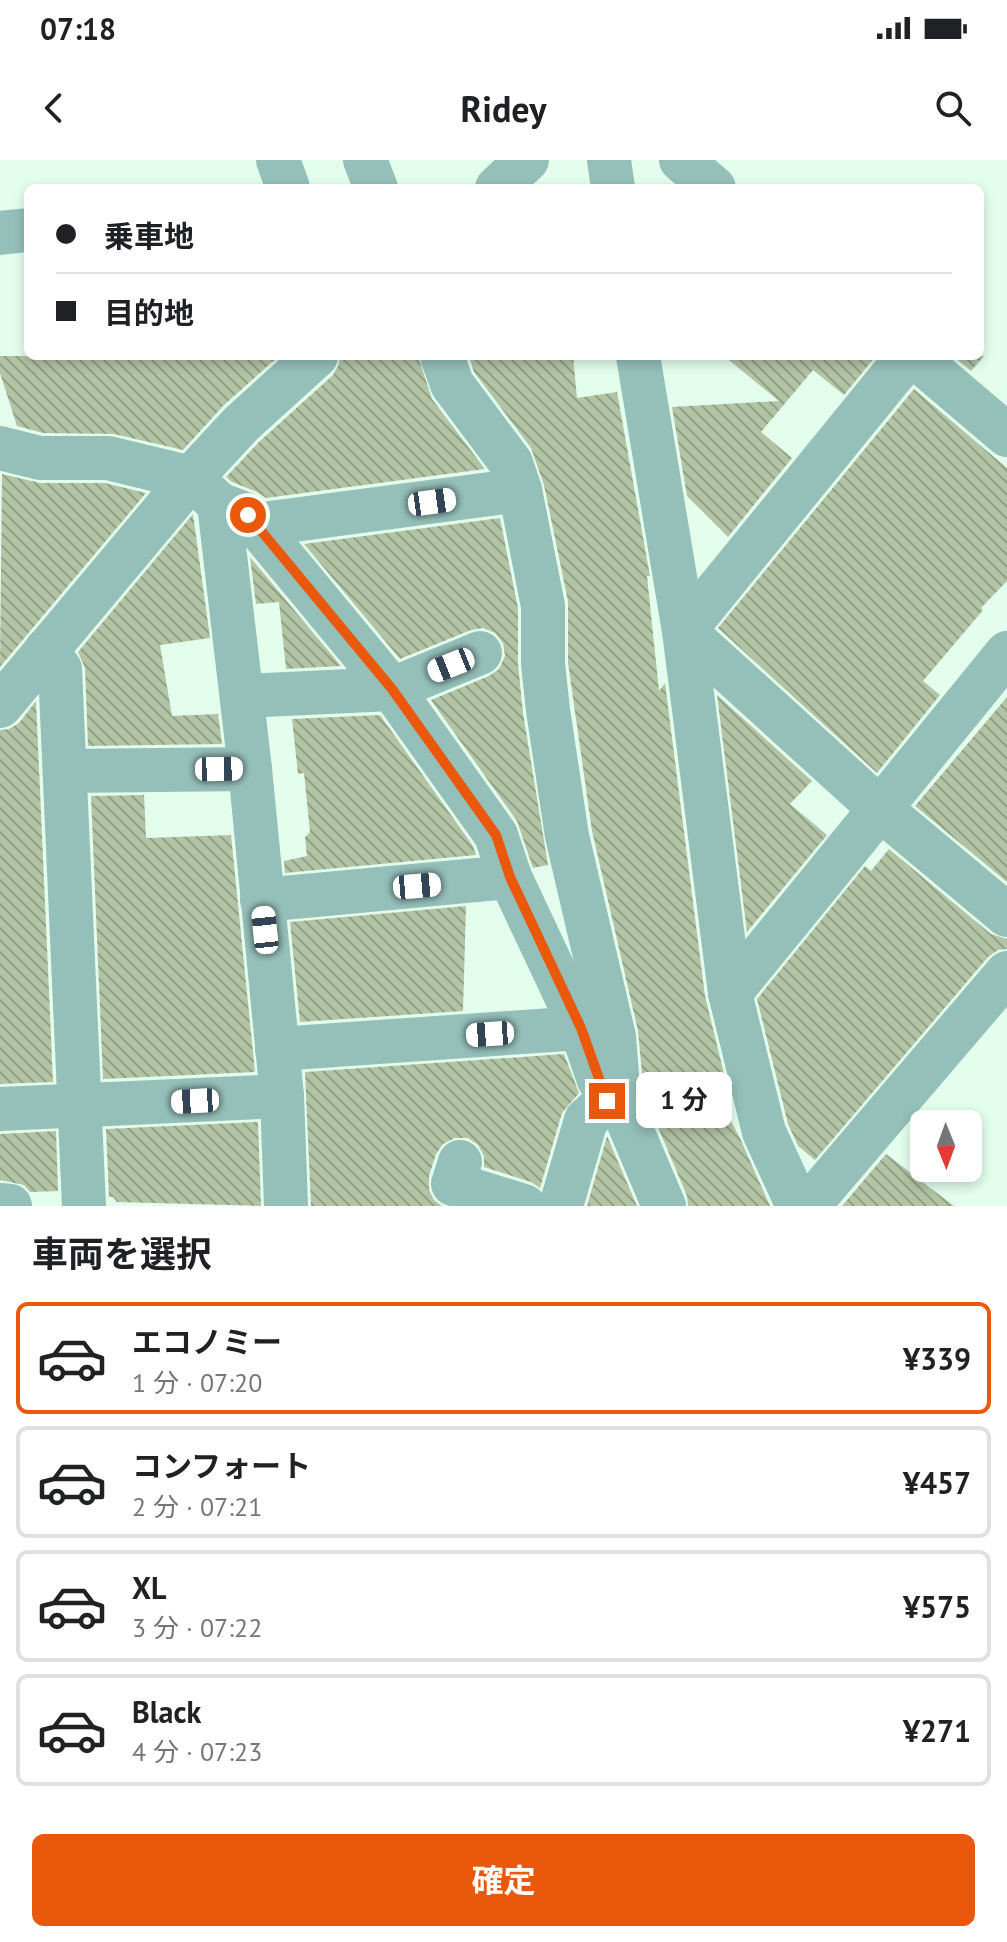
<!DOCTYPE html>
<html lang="ja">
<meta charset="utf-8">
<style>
:root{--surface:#fff;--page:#f2f2f2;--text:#202124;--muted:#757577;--line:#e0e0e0;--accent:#ea580c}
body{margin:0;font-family:"PT Sans","Noto Sans JP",sans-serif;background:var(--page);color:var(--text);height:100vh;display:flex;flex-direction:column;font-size:30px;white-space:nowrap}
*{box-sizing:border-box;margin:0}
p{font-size:26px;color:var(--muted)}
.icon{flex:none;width:44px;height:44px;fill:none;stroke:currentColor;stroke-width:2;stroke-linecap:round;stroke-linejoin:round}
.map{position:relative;height:1046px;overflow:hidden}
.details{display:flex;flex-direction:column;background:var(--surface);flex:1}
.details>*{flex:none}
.hud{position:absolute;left:24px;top:24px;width:960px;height:176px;border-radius:12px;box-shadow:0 4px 12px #0003;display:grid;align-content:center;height:176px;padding:0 32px;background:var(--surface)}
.needle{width:52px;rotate:179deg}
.tools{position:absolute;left:910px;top:950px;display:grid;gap:16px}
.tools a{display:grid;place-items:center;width:72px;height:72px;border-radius:12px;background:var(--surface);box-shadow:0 4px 12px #0003;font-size:40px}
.end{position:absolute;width:36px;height:36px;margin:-18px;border:10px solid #ea580c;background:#fff;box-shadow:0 0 0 4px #fff}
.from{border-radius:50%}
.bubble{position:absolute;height:56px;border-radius:12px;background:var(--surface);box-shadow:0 4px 12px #0003;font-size:26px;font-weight:700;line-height:56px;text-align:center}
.car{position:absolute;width:24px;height:48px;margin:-24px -12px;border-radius:10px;box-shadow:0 0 6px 2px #0007;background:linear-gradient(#fff 24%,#345 0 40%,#fff 0 76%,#345 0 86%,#fff 0)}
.hud b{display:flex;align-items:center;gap:28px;height:76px;font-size:30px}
.hud b+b{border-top:2px solid var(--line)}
.hud i{width:20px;height:20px;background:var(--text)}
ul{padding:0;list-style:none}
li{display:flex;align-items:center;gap:24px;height:112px;margin:0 16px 12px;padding:0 16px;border:4px solid var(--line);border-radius:12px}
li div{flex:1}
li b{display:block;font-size:30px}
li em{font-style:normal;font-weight:700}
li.active{border-color:var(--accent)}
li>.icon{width:72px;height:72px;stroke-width:1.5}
h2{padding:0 32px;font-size:36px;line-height:96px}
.cta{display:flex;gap:16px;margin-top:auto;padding:16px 32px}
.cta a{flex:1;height:92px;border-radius:12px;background:var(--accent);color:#fff;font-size:32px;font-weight:700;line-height:92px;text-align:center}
.status{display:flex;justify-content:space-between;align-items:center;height:56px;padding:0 40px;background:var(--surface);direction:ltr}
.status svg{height:22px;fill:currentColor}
header{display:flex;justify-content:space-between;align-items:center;height:104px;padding:0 32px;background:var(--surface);font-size:36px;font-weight:700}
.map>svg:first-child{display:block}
.building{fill:url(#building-back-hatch)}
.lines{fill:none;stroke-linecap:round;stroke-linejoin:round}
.minor{stroke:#95bfb9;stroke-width:44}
.route{stroke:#ea580c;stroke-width:10}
</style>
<div class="status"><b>07:18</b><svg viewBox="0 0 49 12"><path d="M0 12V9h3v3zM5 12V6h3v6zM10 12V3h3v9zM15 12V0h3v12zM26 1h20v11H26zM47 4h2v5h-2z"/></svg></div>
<header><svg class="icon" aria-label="back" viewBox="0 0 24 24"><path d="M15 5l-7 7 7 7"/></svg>Ridey<svg class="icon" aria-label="search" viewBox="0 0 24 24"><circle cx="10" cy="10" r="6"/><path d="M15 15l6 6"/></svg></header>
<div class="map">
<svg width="1007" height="1046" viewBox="0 0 1007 1046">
<defs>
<pattern id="building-back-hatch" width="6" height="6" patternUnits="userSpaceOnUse" patternTransform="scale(2)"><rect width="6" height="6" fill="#b3c4a5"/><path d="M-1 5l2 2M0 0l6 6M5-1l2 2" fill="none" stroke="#91a087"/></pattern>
</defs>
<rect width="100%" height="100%" fill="#e3feed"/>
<g class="building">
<path d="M 0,196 L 279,196 L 224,245 L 183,290 L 114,274 L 43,273 L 17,266 L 0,213 Z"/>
<path d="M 340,196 L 418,196 L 432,239 L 485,309 L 266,338 L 257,332 L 232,322 L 226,317 L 259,282 L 333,215 L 339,204 Z"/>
<path d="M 469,196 L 573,196 L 577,238 L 617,232 L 650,416 L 647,416 L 659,531 L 665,523 L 705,836 L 728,930 L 703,910 L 740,978 L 770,1046 L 688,1046 L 687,1036 L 644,934 L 638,871 L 592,671 L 568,503 L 568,441 L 544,325 L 531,288 L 474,212 Z"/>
<path d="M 724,196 L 876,196 L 844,235 L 813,210 L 761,272 L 792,298 L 728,377 L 687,336 L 672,247 L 779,241 Z"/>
<path d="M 953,196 L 984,196 L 971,211 Z"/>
<path d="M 914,229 L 1007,308 L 1007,421 L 981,448 L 983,450 L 923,521 L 940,535 L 877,613 L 718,468 Z"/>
<path d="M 2,314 L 40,323 L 105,323 L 146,333 L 0,507 Z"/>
<path d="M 193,354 L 210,478 L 160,485 L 172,556 L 218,554 L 222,584 L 88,586 L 85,508 L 78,492 Z"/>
<path d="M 500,358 L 518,448 L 518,504 L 523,553 L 548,705 L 533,708 L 517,661 L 431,540 L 489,516 L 499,509 L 505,496 L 503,483 L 495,473 L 483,468 L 471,470 L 400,499 L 304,384 Z"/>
<path d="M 250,397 L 341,506 L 286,509 L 279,442 L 256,444 Z"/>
<path d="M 717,535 L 812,621 L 790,644 L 827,675 L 747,772 Z"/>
<path d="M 1007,537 L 1007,722 L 915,646 Z"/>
<path d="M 36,541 L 53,922 L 0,924 L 0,570 L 9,569 L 19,563 Z"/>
<path d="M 380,555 L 473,686 L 476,695 L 285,713 L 284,701 L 307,696 L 305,677 L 310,672 L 304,613 L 298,614 L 292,559 Z"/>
<path d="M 144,635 L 146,678 L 231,675 L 255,912 L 103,919 L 91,636 Z"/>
<path d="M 889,689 L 991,774 L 1007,779 L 1007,789 L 998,790 L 988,797 L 815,1000 L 798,986 L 788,964 L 757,839 L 865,706 L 871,711 Z"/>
<path d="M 466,746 L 463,851 L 300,862 L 290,762 Z"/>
<path d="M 564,894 L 579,933 L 562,953 L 540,1028 L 531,1022 L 484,1007 L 484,996 L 478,985 L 468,978 L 455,978 L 443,984 L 436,994 L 429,1016 L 429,1030 L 434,1040 L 442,1046 L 311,1046 L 305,912 Z"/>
<path d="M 258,962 L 261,1046 L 117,1042 L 113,1037 L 109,1037 L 106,969 Z"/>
<path d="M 56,971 L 58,1031 L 30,1032 L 24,1025 L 0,1020 L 0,974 Z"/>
<path d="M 607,976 L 637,1046 L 587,1046 Z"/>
<path d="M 886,994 L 954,1046 L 842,1046 Z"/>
</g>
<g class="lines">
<g class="minor">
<path d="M 278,0 L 288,28"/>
<path d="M 365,0 L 376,28"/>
<path d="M 609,0 L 613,28"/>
<path d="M 681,0 L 714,28"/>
<path d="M 497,28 L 527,0"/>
<path d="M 0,73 L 28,70"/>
<path d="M 442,196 L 452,224 L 511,303 L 520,330 L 543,446 L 543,504 L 548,550 L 567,676 L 614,877 L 619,940 L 664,1046"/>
<path d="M 638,196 L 684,471 L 730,833 L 764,972 L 798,1046"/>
<path d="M 908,196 L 684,471 L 879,648 L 1007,755"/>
<path d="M 914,196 L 1007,275"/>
<path d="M 0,288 L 40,298 L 108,298 L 191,318 L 219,344 L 250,609 L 282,936 L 286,1046"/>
<path d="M 219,344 L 248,355 L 392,529 L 496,675 L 510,717 L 581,868 L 599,920"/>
<path d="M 256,365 L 520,330"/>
<path d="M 46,490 L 60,509 L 84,1046"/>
<path d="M 242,536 L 392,529 L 480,493"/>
<path d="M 0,546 L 191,318 L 241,264 L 316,196"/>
<path d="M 65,611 L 250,609"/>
<path d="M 262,740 L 510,717"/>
<path d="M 730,833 L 1007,493"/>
<path d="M 277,889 L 581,868"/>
<path d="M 0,949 L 282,936"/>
<path d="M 460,1002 L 453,1024 L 524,1046"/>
<path d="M 0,1045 L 10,1046"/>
<path d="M 561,1046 L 586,960 L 607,941"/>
<path d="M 808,1046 L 1007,813"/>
</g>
</g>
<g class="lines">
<path class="route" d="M 248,355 L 392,529 L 496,675 L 510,717 L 581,868 L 607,941"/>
</g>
</svg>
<div class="tools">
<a><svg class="needle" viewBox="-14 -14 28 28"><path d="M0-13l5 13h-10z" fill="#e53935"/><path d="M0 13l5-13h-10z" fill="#757577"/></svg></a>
</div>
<i class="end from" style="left:248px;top:355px"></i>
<i class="end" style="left:607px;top:941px"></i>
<div class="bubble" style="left:636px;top:912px;width:96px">1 分</div>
<i class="car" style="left:432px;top:342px;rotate:82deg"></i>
<i class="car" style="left:451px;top:505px;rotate:248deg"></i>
<i class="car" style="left:219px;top:609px;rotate:89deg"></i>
<i class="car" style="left:417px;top:726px;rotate:85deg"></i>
<i class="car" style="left:265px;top:770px;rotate:354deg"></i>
<i class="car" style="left:490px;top:874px;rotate:266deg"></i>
<i class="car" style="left:195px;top:941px;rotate:267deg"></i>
<div class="hud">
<b><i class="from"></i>乗車地</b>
<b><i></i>目的地</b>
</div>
</div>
<section class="details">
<h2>車両を選択</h2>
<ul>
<li class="active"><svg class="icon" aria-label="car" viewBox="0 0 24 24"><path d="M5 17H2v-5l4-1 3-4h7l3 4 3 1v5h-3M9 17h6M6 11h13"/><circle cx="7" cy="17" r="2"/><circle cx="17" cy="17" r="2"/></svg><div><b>エコノミー</b><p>1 分 · 07:20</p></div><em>¥339</em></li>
<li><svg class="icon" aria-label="car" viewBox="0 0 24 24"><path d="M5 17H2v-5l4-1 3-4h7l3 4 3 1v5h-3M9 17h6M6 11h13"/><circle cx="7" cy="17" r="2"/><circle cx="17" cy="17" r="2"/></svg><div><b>コンフォート</b><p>2 分 · 07:21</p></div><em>¥457</em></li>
<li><svg class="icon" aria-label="car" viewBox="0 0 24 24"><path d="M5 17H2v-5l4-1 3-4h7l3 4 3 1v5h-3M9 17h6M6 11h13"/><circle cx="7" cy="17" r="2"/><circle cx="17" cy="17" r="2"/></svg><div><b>XL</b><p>3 分 · 07:22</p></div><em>¥575</em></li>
<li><svg class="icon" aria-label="car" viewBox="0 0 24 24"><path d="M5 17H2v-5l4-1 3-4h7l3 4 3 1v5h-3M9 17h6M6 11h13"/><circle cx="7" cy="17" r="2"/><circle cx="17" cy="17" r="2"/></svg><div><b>Black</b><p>4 分 · 07:23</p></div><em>¥271</em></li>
</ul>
<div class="cta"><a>確定</a></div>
</section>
